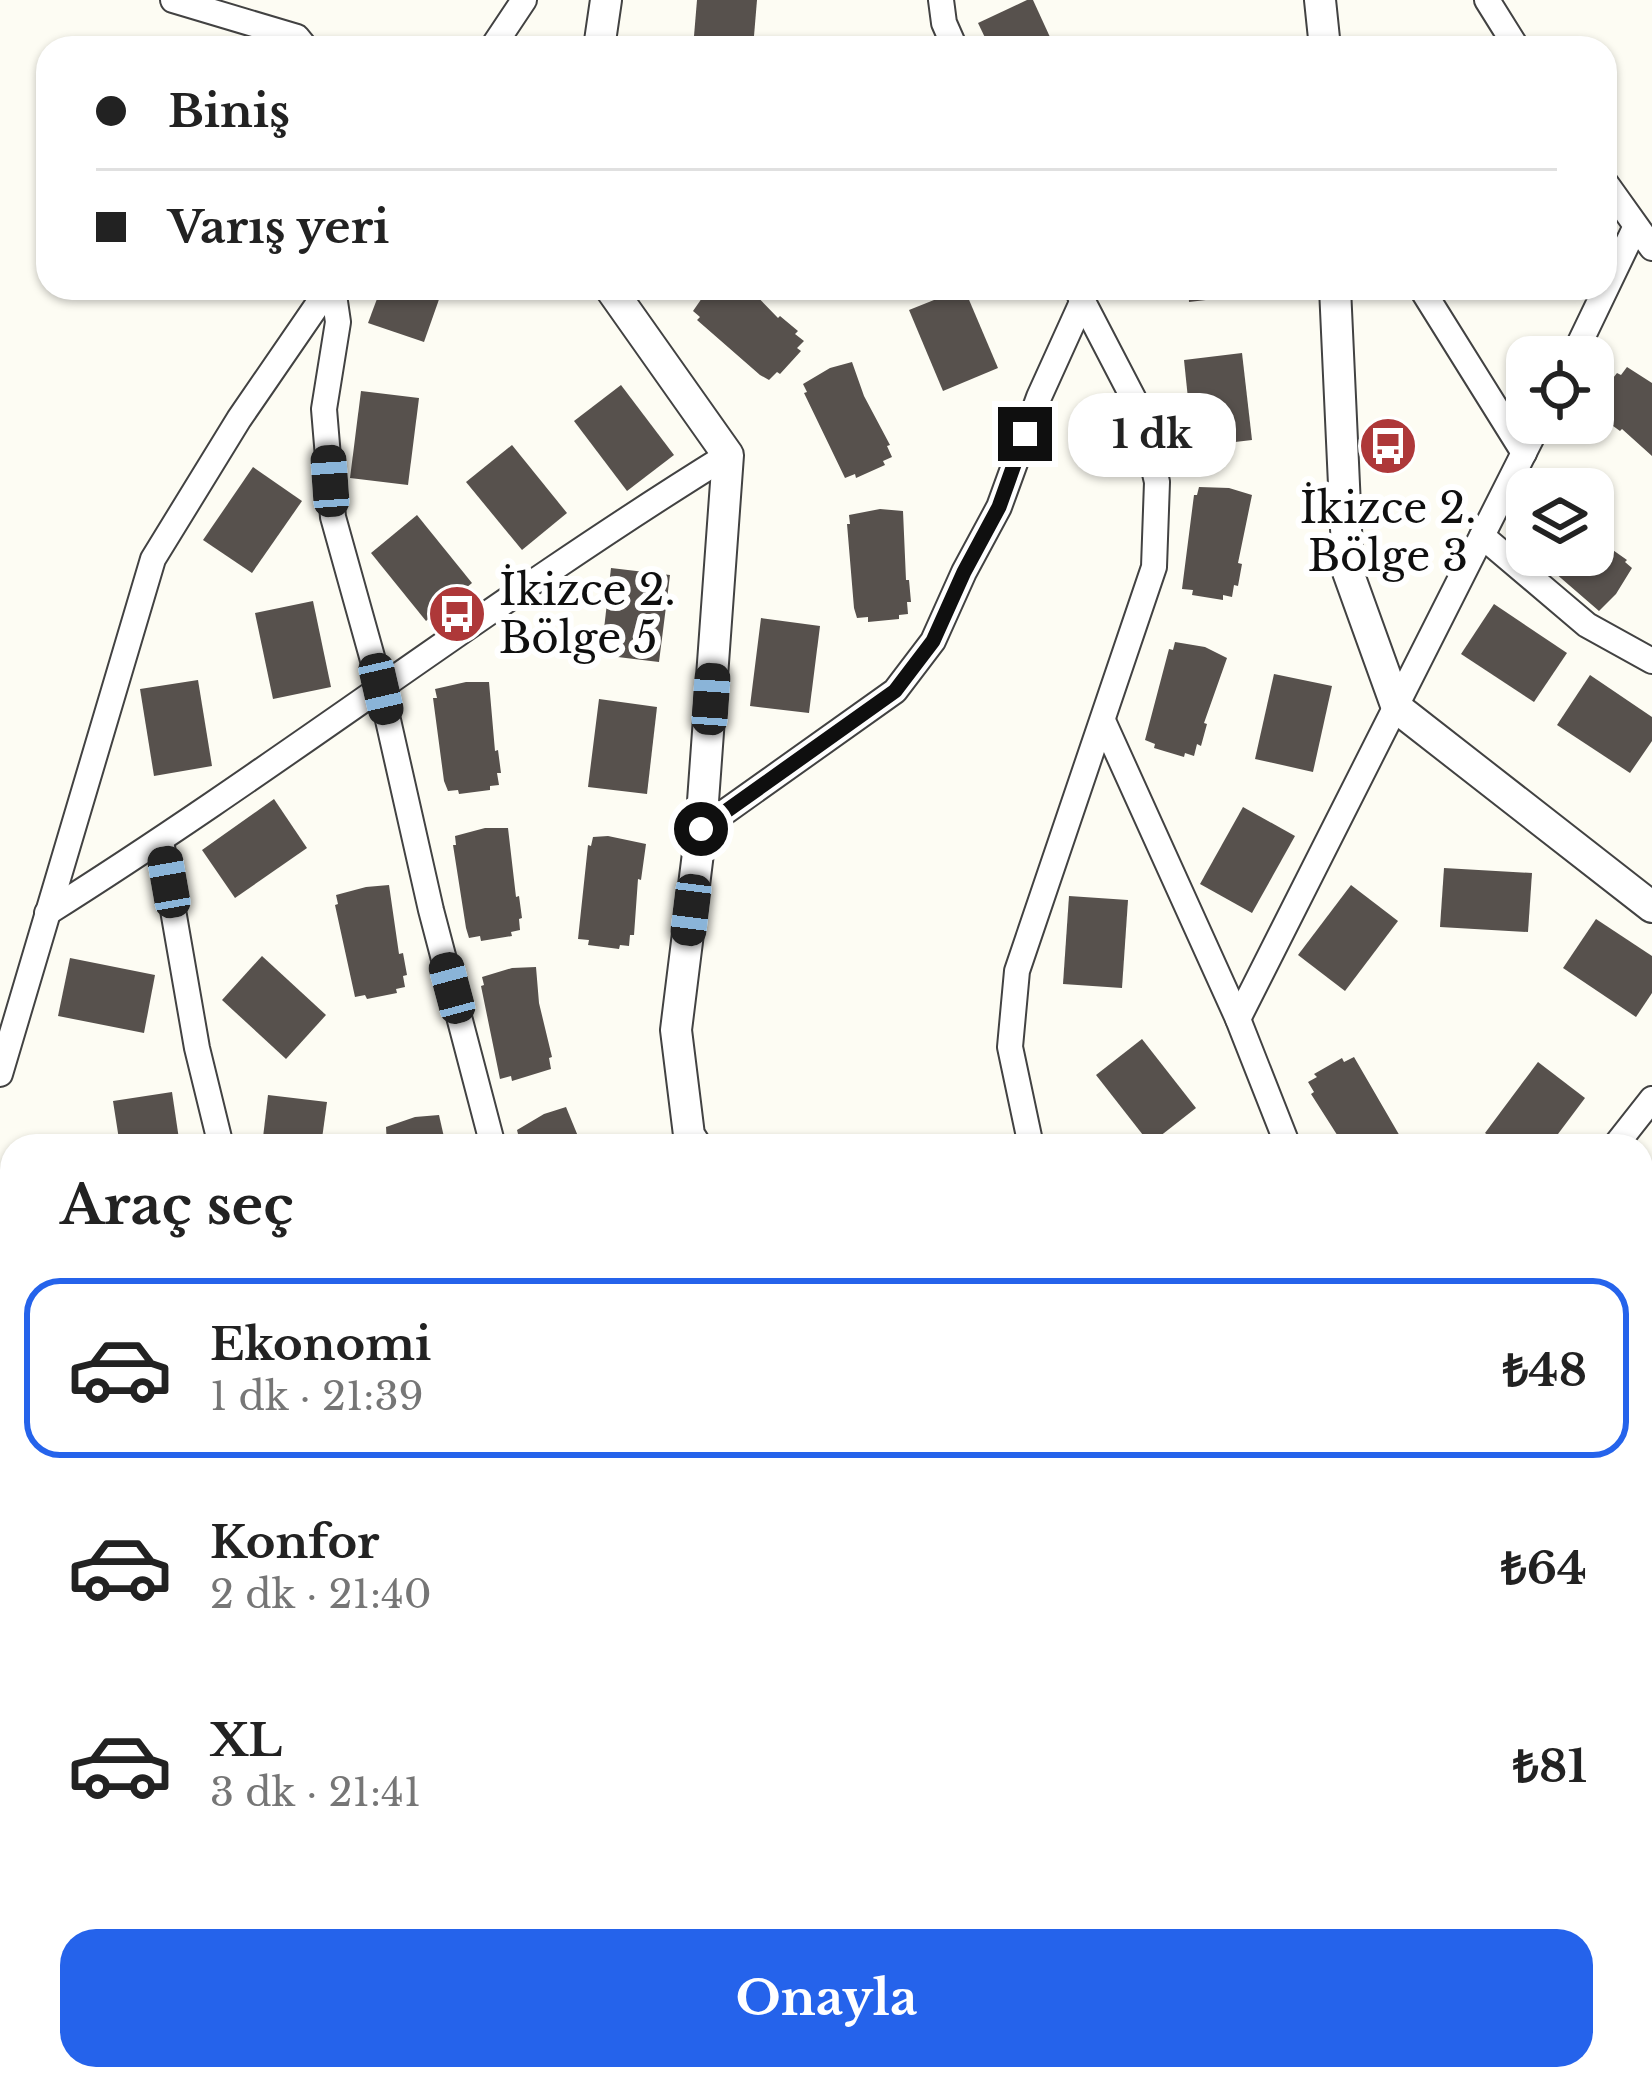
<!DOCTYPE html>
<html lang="tr">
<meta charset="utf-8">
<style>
:root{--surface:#fff;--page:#f2f2f2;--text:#222;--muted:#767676;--line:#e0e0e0;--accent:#2563eb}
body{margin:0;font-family:"Libre Baskerville",serif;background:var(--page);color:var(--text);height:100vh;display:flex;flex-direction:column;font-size:45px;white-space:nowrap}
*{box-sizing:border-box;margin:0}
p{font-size:39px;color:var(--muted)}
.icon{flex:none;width:66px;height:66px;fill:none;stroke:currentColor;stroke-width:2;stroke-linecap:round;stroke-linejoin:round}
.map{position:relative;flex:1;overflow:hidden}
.side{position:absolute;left:0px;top:1134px;width:1653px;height:957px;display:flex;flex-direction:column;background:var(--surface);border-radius:36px 36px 0 0;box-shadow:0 3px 9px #0004}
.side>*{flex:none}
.guide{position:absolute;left:36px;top:36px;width:1581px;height:264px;border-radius:36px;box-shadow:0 3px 9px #0004;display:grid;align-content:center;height:264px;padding:0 60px;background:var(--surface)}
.fabs{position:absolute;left:1506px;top:336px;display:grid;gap:24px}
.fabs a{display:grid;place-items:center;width:108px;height:108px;border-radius:24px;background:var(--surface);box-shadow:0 3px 9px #0004;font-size:60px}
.end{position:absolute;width:54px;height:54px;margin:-27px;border:15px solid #0f0f0f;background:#fff;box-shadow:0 0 0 6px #fff}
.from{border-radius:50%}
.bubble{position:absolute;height:84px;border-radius:36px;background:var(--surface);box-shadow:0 3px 9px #0004;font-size:39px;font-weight:700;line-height:84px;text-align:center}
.car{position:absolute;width:36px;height:72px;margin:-36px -18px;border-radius:15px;box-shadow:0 0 9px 3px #0007;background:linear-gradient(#222 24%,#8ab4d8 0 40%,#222 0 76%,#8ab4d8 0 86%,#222 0)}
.guide b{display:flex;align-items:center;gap:42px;height:114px;font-size:45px}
.guide b+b{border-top:3px solid var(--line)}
.guide i{width:30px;height:30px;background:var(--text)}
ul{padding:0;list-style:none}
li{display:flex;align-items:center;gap:36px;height:180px;margin:0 24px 18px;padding:0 36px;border:6px solid transparent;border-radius:36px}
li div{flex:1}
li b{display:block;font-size:45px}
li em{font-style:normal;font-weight:700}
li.selected{border-color:var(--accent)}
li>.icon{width:108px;height:108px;stroke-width:1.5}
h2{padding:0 60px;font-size:54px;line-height:144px}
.action{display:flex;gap:24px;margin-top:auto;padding:24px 60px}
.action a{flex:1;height:138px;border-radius:36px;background:var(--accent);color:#fff;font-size:48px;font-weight:700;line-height:138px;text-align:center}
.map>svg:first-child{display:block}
.building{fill:#57514d}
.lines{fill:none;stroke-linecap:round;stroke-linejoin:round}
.minor-casing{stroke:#424242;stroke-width:28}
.tertiary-casing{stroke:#424242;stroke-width:34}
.secondary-casing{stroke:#313131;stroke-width:38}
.minor{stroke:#fff;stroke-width:24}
.tertiary{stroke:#fff;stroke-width:30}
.secondary{stroke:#f5f1b6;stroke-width:33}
.route{stroke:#0f0f0f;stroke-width:15}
.labels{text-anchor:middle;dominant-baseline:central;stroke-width:12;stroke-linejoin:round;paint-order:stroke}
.poi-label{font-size:42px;fill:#0f0f0f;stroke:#fff}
</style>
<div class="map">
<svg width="1652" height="2089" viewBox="0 0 1652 2089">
<rect width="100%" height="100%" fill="#fdfcf3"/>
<g class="building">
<path d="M 697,0 L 757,0 L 753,48 L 693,48 Z"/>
<path d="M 1027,0 L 1033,0 L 1055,48 L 990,48 L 978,23 Z"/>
<path d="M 381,288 L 443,288 L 424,342 L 368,323 Z"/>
<path d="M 709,288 L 749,288 L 778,318 L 780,316 L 798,331 L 795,334 L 804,341 L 797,348 L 801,351 L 780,374 L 777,372 L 769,380 L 760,375 L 697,320 L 700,317 L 693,311 Z"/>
<path d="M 964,288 L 998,368 L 943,391 L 909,310 Z"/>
<path d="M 1188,288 L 1247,288 L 1248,295 L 1189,302 Z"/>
<path d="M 1242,353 L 1252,440 L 1193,447 L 1184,360 Z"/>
<path d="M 852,362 L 864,396 L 890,445 L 887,446 L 892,457 L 883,461 L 885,465 L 856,478 L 855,474 L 845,478 L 804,393 L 807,392 L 803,384 L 830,368 Z"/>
<path d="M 1627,367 L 1652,383 L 1652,456 L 1622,429 L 1620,431 L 1602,418 L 1605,415 L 1595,407 L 1601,400 L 1598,397 L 1617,373 L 1621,375 Z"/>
<path d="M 621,385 L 674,455 L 627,491 L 574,421 Z"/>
<path d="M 361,391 L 419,398 L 408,485 L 350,478 Z"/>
<path d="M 512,445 L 567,513 L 522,550 L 466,482 Z"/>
<path d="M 253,467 L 302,501 L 252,573 L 203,540 Z"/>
<path d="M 1199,487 L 1229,488 L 1252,495 L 1238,563 L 1242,564 L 1238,586 L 1234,585 L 1232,597 L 1223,595 L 1223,600 L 1192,595 L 1193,590 L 1182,589 L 1194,495 L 1197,495 Z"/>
<path d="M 880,509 L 903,511 L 906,580 L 909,580 L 911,602 L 907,602 L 908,614 L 899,615 L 899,619 L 868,622 L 868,617 L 857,618 L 854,608 L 847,524 L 850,524 L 849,515 Z"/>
<path d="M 417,515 L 472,583 L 426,621 L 371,553 Z"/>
<path d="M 1593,536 L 1627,560 L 1625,562 L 1632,568 L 1616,594 L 1599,611 L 1547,566 L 1545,569 L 1526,555 L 1593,555 Z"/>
<path d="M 611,568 L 670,575 L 659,662 L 601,655 Z"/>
<path d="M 313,601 L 331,687 L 273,699 L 255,613 Z"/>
<path d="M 1494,604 L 1567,653 L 1534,702 L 1461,654 Z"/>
<path d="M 761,618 L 820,626 L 809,713 L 750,706 Z"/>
<path d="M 1175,642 L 1205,647 L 1227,658 L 1204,723 L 1207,724 L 1201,746 L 1197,744 L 1194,756 L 1185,753 L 1184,757 L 1154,748 L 1155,744 L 1145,740 L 1169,649 L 1173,650 Z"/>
<path d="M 1274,674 L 1332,686 L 1313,772 L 1255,759 Z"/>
<path d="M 1590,675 L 1652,717 L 1652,741 L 1630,773 L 1557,725 Z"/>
<path d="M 198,680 L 212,766 L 154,776 L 140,689 Z"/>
<path d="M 466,682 L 489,682 L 495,751 L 498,750 L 501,773 L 497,773 L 499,785 L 490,786 L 490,790 L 459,794 L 458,790 L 448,791 L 444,781 L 433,698 L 437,698 L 435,689 Z"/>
<path d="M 599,699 L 657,707 L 647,794 L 588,787 Z"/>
<path d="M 274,799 L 307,848 L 235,898 L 202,850 Z"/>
<path d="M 1243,807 L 1295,836 L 1252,913 L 1200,884 Z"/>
<path d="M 485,828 L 508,828 L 516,897 L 519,896 L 522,918 L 519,919 L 520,930 L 511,932 L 512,936 L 481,941 L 480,936 L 469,938 L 466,928 L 453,845 L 456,845 L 455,836 Z"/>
<path d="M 608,836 L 646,844 L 641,880 L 638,879 L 634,935 L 630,935 L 629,946 L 620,945 L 619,949 L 588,945 L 589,940 L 578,939 L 588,845 L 591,846 L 593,837 Z"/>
<path d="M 1444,868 L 1532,873 L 1528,932 L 1440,927 Z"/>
<path d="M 389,885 L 399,954 L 403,953 L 407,975 L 403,976 L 405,987 L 396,989 L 397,993 L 367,999 L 365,995 L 355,997 L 335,905 L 338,904 L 336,895 L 366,887 Z"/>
<path d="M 1351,885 L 1398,921 L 1345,991 L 1298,955 Z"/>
<path d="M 1069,896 L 1128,900 L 1122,988 L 1063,984 Z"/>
<path d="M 1596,919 L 1652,956 L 1652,993 L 1636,1017 L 1563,968 Z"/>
<path d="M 262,956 L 326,1015 L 286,1059 L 222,1000 Z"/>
<path d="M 70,958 L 155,975 L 144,1033 L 58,1016 Z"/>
<path d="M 536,967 L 539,1003 L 552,1057 L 549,1058 L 551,1069 L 512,1081 L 511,1076 L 500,1079 L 481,986 L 484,985 L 482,977 L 512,968 Z"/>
<path d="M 1142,1039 L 1196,1108 L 1150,1144 L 1096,1075 Z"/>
<path d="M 1354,1057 L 1401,1138 L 1398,1140 L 1402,1146 L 1340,1146 L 1341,1141 L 1311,1094 L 1314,1092 L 1308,1082 L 1317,1077 L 1314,1074 L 1342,1058 L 1344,1062 Z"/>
<path d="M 1538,1062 L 1585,1098 L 1549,1146 L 1503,1146 L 1485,1133 Z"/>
<path d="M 172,1092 L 180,1146 L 120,1146 L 113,1101 Z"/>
<path d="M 268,1095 L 327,1102 L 321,1146 L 262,1146 Z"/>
<path d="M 566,1107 L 582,1146 L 521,1146 L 517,1130 L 544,1114 Z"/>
<path d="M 439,1115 L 446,1146 L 387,1146 L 386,1127 L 415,1117 Z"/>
<path d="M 8,1153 L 12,1154 L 12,1244 L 0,1241 L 0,1182 Z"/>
<path d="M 0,1285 L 12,1289 L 12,1381 L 0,1378 Z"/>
<path d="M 12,1674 L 12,1744 L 0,1752 L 0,1682 Z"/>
<path d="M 12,1846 L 12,1906 L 0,1911 L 0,1851 Z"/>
<path d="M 1652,2032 L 1652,2089 L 1645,2089 L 1636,2079 L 1641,2079 L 1641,2038 Z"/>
<path d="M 124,2079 L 201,2079 L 206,2089 L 103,2089 Z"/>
<path d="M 797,2079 L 809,2079 L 823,2089 L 787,2089 Z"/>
<path d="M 965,2079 L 1033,2079 L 1025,2089 L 966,2089 L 961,2084 Z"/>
<path d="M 1280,2079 L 1349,2079 L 1341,2089 L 1273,2089 Z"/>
<path d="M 1539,2079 L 1597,2079 L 1607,2089 L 1529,2089 Z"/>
</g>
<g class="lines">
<defs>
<g id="minor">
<path d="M 173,0 L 297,37 L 306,48"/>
<path d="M 941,0 L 944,23 L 955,48"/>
<path d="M 1487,0 L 1517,48"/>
<path d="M 492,48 L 524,0"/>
<path d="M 1605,182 L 1652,248"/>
<path d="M 333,288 L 338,322 L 324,409 L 333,517 L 381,689 L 431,910 L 493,1146"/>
<path d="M 1421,288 L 1524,453"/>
<path d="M 1573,357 L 1635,228"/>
<path d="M 1482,536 L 1587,625 L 1652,661"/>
<path d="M 1104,723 L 1238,1019 L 1288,1146"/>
<path d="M 701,829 L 895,691 L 933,641 L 964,572 L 999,507 L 1039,397 L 1083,300"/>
<path d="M 161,841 L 197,1048 L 221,1146"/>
<path d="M 47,913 C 279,767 495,599 728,455"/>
<path d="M 1238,1019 L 1539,423"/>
<path d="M 0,1074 L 153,559 L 239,419 L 329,288"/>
<path d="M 1031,1146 L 1010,1047 L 1017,971 L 1154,567 L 1157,482 L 1141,413 L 1076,288"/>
<path d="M 1615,1146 L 1652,1099"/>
<path d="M 1641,1596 L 1652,1604"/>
<path d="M 0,1804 L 12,1797"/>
<path d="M 1641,1919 L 1652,1908"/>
<path d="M 931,2079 L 933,2089"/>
<path d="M 69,2089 L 79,2079"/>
<path d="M 546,2089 L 560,2079"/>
<path d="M 1470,2089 L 1480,2079"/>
</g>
<g id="tertiary">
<path d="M 1320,0 L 1325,48"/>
<path d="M 599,48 L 606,0"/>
<path d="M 610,288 L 728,455 L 701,829 L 676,1030 L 689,1135 L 696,1146"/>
<path d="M 1335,288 L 1348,572 L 1397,708 L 1652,907"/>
<path d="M 411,2089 L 416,2079"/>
</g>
<g id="secondary">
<path d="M 1641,1444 L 1652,1430"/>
<path d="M 1641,1494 L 1652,1480"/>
<path d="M 1141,2089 L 1148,2079"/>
<path d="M 1182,2089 L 1189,2079"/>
</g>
</defs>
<use href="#minor" class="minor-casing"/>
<use href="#tertiary" class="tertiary-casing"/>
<use href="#secondary" class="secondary-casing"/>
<use href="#minor" class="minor"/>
<use href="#tertiary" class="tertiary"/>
<use href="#secondary" class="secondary"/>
</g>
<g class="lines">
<path class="route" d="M 701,829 L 895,691 L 933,641 L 964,572 L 999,507 L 1025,434"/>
</g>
<defs>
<symbol id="bus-disc" viewBox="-11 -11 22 22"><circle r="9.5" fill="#ae3839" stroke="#fff"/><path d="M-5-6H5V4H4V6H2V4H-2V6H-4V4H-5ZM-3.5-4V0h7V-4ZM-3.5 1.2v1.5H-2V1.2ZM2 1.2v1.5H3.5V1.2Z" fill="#fff"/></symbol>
</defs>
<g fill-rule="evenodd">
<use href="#bus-disc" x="1355" y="413" width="66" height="66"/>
<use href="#bus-disc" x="424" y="581" width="66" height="66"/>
</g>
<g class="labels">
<g class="poi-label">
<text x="1388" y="508">İkizce 2.<tspan x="1388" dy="48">Bölge 3</tspan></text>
<text x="499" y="590" text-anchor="start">İkizce 2.<tspan x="499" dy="48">Bölge 5</tspan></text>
</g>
</g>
</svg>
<div class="fabs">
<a><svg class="icon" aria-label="locate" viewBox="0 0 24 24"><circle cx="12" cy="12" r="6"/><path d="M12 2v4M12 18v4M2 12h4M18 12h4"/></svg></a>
<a><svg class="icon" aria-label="layers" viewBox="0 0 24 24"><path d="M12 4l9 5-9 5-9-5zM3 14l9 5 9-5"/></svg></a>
</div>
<i class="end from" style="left:701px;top:829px"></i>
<i class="end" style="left:1025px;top:434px"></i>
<div class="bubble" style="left:1068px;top:393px;width:168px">1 dk</div>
<i class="car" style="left:330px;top:481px;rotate:356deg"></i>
<i class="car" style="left:381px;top:689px;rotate:167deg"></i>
<i class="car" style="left:711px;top:699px;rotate:4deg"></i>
<i class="car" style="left:169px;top:882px;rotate:350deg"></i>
<i class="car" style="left:691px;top:910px;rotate:187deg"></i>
<i class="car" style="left:452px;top:988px;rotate:345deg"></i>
<div class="guide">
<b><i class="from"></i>Biniş</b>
<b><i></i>Varış yeri</b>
</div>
<section class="side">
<h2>Araç seç</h2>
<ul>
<li class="selected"><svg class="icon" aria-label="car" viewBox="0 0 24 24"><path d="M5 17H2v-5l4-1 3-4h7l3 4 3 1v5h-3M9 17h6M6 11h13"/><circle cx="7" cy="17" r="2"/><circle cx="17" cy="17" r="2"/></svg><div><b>Ekonomi</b><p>1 dk · 21:39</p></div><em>₺48</em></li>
<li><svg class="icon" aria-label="car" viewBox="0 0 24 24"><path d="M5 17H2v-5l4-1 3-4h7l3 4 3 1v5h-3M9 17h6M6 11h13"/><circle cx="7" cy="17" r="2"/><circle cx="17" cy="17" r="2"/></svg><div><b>Konfor</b><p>2 dk · 21:40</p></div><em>₺64</em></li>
<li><svg class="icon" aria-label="car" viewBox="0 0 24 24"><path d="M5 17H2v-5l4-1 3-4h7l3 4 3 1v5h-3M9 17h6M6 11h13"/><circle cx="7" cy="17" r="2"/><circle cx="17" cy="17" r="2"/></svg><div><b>XL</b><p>3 dk · 21:41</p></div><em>₺81</em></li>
</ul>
<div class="action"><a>Onayla</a></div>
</section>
</div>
